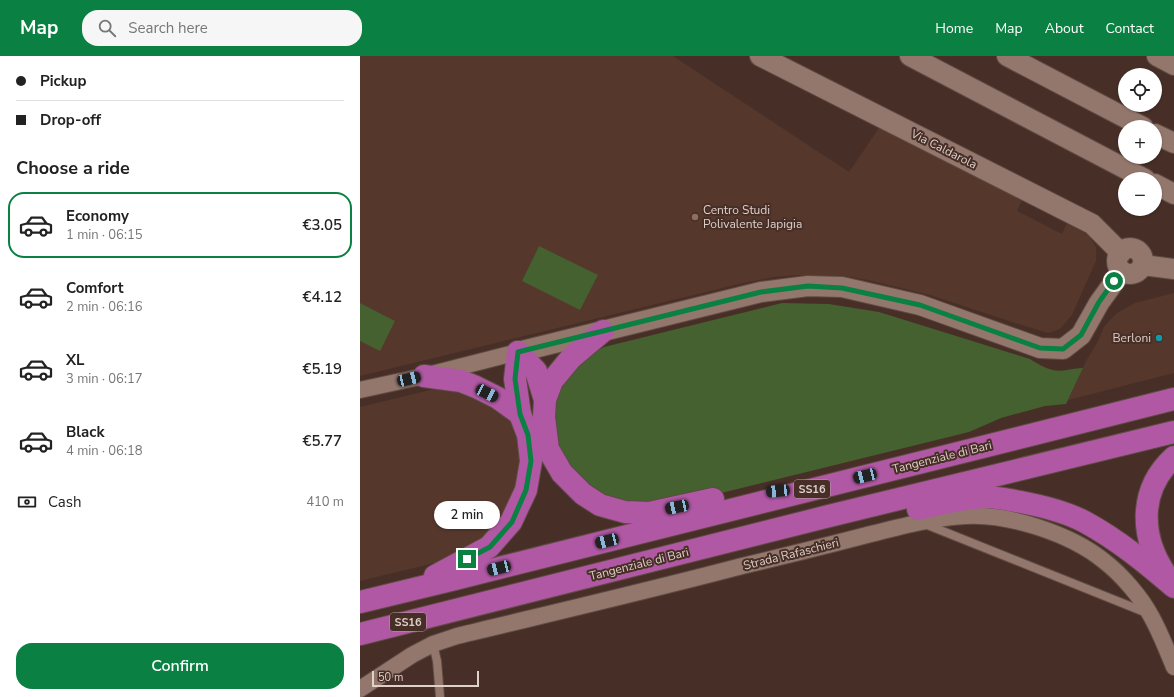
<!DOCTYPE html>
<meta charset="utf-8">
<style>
:root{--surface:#fff;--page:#f6f6f6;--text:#222;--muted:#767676;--line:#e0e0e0;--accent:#0b8043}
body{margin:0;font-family:"Nunito Sans",sans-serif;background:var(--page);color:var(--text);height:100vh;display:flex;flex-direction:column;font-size:15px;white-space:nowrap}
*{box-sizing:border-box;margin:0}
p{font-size:13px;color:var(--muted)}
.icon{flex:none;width:22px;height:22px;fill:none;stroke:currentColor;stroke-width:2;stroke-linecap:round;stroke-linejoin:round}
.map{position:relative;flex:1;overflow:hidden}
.side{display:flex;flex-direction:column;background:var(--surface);width:360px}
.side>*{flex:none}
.top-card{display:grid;align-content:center;height:88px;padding:0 16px;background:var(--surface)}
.tools{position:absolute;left:758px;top:12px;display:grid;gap:8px}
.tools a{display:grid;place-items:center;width:44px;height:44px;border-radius:50%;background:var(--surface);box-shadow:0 1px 3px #0004;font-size:20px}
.scale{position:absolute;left:12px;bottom:10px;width:107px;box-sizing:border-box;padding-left:4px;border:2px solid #dfd0ca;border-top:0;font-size:11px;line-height:14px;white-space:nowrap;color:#dfd0ca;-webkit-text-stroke:3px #472f27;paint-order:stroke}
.end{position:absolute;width:18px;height:18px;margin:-9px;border:5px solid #0b8043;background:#fff;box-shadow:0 0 0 2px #fff}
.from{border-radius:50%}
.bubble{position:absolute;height:28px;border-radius:14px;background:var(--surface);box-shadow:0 1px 3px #0004;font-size:13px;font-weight:600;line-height:28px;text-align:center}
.car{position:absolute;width:12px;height:24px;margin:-12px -6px;border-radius:5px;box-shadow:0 0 3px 1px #0007;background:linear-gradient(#222 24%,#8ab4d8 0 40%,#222 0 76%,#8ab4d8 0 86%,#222 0)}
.top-card b{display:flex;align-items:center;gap:14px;height:38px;font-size:15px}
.top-card b+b{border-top:1px solid var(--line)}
.top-card i{width:10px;height:10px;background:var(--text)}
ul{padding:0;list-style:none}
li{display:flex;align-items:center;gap:12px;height:66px;margin:0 8px 6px;padding:0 8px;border:2px solid transparent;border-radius:16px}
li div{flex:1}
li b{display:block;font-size:15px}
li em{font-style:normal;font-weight:600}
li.current{border-color:var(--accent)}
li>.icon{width:36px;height:36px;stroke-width:1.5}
h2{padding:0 16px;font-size:18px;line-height:48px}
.pay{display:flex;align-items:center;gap:10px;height:44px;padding:0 16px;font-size:15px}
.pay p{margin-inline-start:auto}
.primary-button{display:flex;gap:8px;margin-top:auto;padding:8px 16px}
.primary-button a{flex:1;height:46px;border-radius:16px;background:var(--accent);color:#fff;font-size:16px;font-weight:600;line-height:46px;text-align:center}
header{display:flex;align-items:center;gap:24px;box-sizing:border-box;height:56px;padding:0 20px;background:var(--accent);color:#fff}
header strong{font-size:19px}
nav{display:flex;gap:22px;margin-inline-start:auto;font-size:14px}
.search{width:280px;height:36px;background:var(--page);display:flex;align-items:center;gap:10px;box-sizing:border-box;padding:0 14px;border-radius:16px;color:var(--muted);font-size:15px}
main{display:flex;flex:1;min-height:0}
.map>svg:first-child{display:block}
.built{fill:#55372c}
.green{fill:#44612f}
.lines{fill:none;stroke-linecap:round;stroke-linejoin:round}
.service-casing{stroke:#5e4b43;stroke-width:10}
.minor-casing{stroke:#5e4b43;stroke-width:18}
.tertiary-casing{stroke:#5e4b43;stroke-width:22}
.trunk-casing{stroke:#5e4b43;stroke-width:24}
.service{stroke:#93776d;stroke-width:8}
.minor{stroke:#93776d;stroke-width:16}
.tertiary{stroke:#93776d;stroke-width:20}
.trunk{stroke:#b058a4;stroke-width:22}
.route{stroke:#0b8043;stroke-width:5}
.education-dot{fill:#8d6e63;stroke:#472f27;stroke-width:1.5}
.culture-dot{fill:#0f9aa8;stroke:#472f27;stroke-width:1.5}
.labels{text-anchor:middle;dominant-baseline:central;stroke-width:4;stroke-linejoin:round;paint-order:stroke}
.shield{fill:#472f27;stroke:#b1a099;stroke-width:1}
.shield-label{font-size:11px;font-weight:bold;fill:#dfd0ca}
.street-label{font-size:12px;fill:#dfd0ca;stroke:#472f27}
.poi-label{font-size:12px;fill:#dfd0ca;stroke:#472f27;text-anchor:start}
</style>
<header>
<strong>Map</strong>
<div class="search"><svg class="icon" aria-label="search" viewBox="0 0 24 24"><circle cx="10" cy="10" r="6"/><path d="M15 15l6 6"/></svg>Search here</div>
<nav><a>Home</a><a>Map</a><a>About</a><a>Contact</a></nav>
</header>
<main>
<section class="side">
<div class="top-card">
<b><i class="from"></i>Pickup</b>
<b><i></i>Drop-off</b>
</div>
<h2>Choose a ride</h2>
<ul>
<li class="current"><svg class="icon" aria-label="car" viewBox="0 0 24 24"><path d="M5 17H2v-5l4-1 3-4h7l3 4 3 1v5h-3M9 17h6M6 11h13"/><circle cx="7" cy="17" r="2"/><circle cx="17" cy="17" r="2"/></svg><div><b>Economy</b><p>1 min · 06:15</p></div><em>€3.05</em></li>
<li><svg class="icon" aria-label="car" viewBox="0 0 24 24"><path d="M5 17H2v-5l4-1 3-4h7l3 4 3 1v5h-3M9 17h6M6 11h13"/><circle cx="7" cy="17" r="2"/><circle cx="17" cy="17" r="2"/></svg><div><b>Comfort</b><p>2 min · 06:16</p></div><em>€4.12</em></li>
<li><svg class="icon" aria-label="car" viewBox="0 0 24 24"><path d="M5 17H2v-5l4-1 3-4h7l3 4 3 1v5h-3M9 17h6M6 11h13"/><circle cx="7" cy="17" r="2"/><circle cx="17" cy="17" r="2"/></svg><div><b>XL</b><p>3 min · 06:17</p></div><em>€5.19</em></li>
<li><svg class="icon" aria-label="car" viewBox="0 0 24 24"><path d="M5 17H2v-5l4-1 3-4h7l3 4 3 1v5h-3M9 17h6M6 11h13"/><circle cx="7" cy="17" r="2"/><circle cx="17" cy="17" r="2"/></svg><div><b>Black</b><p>4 min · 06:18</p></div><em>€5.77</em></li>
</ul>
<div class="pay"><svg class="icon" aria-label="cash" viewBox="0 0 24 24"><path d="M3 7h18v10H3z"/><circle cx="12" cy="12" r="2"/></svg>Cash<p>410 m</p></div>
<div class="primary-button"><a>Confirm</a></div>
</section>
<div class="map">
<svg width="814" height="641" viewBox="0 0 814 641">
<rect width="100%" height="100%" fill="#472f27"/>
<g class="built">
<path d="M 0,0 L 313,0 L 489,116 L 519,72 L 662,144 L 657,155 L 702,178 L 707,167 L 720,174 L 729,180 L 736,191 L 736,205 L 712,259 L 700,273 L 688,277 L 655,267 L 570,239 L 508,224 L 484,220 L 436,219 L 414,221 L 379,228 L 0,320 Z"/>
<path d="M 814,237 L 814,317 L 708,344 L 726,305 L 737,287 L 744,271 L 749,265 L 757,257 L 775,247 Z"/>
<path d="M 87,331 L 98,332 L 149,360 L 160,390 L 160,418 L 150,451 L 126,482 L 91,503 L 0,525 L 0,351 L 74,333 Z"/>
</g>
<g class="green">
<path d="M 179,190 L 238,219 L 220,254 L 162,225 Z"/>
<path d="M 0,247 L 35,265 L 20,295 L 0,285 Z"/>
<path d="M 422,247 L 469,248 L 519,256 L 670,303 C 681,310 692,317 707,314 C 713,313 717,312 723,312 L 706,348 L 685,350 L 641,362 L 609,376 L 308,450 L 256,447 L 225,431 L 204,402 L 193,379 L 194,343 L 206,321 L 230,299 L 244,291 Z"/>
</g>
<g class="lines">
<defs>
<g id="service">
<path d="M 565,468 L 787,557"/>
<path d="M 73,588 L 77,605 L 80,641"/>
</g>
<g id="minor">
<path d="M 0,334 L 64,320 L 158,296"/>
<path d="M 0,633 L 52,599 L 73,588 L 97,580 C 192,557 287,535 382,510 C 424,500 465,490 507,479 C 539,471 572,462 605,460 C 648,457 711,478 744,505 C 761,518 781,541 791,560 C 800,576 807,594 814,611"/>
</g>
<g id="tertiary">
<path d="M 400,0 L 732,168 L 761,197"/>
<path d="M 550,0 L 785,123"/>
<path d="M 647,0 L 783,71"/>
<path d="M 797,0 L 814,9"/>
<path d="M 795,78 L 814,87"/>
<path d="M 795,128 L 814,138"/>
<circle cx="770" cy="205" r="13"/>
<path d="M 783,209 L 814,213"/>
<path d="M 158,296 L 401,236 L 448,230 L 482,231 L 560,249 L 680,292 L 703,293 L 721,279 L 739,247 L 762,215"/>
</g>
<g id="trunk">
<path d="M 243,275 L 211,302 L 192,325 L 185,344 L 184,361 L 188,393 L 202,417 L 223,438 L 240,449 L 265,456 L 289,457 L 353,443"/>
<path d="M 158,296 L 155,323 L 160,358"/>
<path d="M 158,296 L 176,315 L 185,344"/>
<path d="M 64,320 L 101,325 L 116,331 L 138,342 L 160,358 L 168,379 L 171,405 L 166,434 L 151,466 L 129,491 L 75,520"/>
<path d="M 558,453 C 580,448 603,442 625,441 C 637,441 649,444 661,446 C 682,450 706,456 725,466 C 758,484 786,507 814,531"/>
<path d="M 806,519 C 780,481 778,434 814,401"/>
<path d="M 0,546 L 91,524 L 814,343"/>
<path d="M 0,578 L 469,460 L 814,376"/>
</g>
</defs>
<use href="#service" class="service-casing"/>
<use href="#minor" class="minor-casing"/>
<use href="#tertiary" class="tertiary-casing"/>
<use href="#trunk" class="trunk-casing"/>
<use href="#service" class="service"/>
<use href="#minor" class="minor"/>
<use href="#tertiary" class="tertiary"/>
<use href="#trunk" class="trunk"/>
</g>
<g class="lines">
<path class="route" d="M 107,503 L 130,491 L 152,466 L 166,434 L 171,405 L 168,379 L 160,358 L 155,323 L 158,296 L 401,236 L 448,230 L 482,232 L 560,249 L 680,292 L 703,293 L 721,279 L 739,246 L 754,225"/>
</g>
<circle class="education-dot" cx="335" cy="161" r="4"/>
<circle class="culture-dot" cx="799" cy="282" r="4"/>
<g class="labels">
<g class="shield">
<rect x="434" y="424" width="36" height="18" rx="3"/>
<rect x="30" y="557" width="36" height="18" rx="3"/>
</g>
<g class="shield-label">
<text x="452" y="433">SS16</text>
<text x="48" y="566">SS16</text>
</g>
<g class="street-label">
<text transform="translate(584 93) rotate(27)">Via Caldarola</text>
<text transform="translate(582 401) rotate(-14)">Tangenziale di Bari</text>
<text transform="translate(431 498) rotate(-14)">Strada Rafaschieri</text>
<text transform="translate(279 508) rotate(-14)">Tangenziale di Bari</text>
</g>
<g class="poi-label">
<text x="343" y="154">Centro Studi<tspan x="343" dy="14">Polivalente Japigia</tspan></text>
<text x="791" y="282" text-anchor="end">Berloni</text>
</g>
</g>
</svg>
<div class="tools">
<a><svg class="icon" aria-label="locate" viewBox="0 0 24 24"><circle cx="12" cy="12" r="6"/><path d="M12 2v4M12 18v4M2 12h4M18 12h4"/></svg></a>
<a>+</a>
<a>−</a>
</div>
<div class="scale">50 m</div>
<i class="end from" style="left:754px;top:225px"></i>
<i class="end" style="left:107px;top:503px"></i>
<div class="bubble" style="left:74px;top:445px;width:66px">2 min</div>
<i class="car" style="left:49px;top:323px;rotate:77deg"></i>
<i class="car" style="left:127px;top:337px;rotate:117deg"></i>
<i class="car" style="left:505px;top:420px;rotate:256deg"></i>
<i class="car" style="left:418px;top:435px;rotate:265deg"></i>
<i class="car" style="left:317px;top:451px;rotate:258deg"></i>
<i class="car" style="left:247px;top:485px;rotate:256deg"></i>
<i class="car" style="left:139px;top:512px;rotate:256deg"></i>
</div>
</main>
